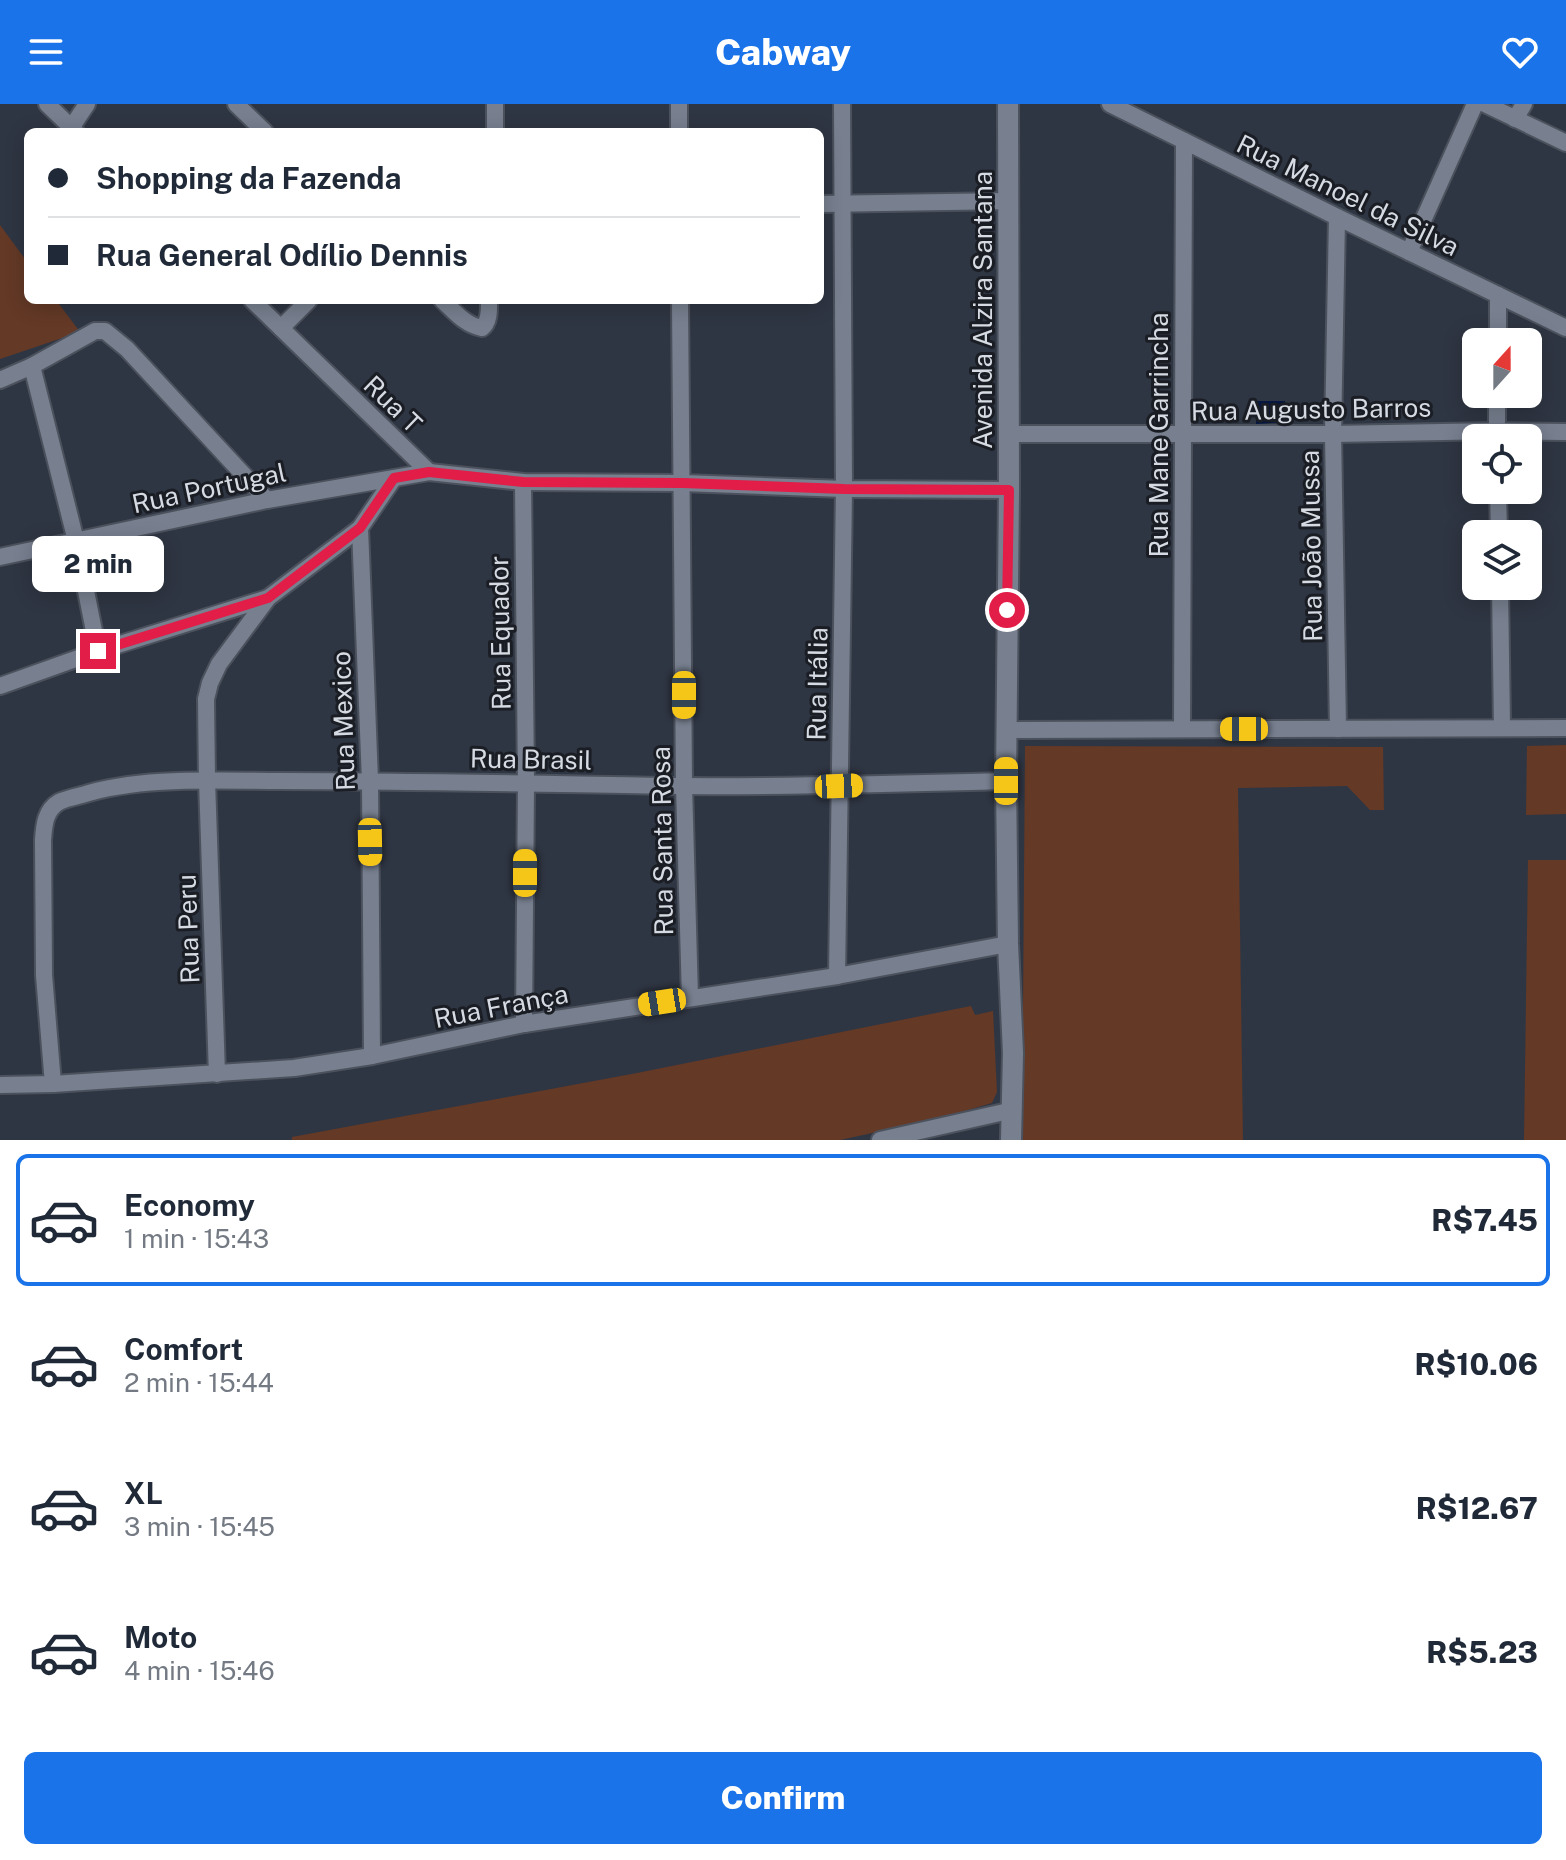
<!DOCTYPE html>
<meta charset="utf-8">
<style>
:root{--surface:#fff;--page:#f2f2f3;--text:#1f2937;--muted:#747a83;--line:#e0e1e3;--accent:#1a73e8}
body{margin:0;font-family:"Public Sans",sans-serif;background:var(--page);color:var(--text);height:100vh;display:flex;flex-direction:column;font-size:30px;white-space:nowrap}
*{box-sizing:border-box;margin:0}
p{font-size:26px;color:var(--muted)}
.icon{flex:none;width:44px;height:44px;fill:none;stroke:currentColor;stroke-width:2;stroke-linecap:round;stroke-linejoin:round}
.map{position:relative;height:1036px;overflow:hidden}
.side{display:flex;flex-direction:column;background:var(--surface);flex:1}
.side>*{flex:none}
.guide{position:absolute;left:24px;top:24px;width:800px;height:176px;border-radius:12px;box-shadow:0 4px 20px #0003;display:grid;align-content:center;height:176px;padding:0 24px;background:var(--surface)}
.needle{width:52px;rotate:21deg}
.fabs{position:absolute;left:1462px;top:224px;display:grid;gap:16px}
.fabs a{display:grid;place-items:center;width:80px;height:80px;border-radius:12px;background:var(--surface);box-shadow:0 4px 20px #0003;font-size:40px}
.end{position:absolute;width:36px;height:36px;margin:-18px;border:10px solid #e11d48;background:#fff;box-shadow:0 0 0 4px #fff}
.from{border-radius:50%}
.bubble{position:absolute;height:56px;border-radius:12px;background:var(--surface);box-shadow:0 4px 20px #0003;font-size:26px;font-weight:800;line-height:56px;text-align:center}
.car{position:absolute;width:24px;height:48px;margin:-24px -12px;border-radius:10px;box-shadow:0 0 6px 2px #0007;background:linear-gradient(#f5c518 24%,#345 0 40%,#f5c518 0 76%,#345 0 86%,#f5c518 0)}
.guide b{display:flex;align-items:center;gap:28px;height:76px;font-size:30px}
.guide b+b{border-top:2px solid var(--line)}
.guide i{width:20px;height:20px;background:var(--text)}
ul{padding:14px 0 0;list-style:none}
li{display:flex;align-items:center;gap:24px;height:132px;margin:0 16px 12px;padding:0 8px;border:4px solid transparent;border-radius:12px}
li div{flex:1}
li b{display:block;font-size:30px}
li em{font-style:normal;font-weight:800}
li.active{border-color:var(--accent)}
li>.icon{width:72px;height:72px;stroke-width:1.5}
.action{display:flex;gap:16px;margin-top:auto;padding:16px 24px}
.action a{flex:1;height:92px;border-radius:12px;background:var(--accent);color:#fff;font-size:32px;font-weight:800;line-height:92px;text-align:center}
header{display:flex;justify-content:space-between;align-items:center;height:104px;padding:0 24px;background:var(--accent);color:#fff;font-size:36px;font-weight:800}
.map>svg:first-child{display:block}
.green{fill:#643926}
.water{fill:#051742}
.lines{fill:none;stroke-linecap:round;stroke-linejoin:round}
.street-casing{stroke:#4c525d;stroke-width:20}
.secondary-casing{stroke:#4c525d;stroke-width:24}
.street{stroke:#788090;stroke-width:16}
.secondary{stroke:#788090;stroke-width:20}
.route{stroke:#e11d48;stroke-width:10}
.labels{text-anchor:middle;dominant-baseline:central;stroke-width:6;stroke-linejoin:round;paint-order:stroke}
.street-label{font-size:26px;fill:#d6dbe3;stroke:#1a1d23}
</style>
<header><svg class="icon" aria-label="menu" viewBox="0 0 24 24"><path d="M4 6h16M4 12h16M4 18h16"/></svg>Cabway<svg class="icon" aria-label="heart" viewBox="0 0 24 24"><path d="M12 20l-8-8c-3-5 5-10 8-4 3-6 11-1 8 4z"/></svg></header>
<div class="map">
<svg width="1566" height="1036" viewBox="0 0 1566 1036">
<rect width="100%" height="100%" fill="#2f3643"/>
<g class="green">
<path d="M 0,121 L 28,159 L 28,196 L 56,196 L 80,228 L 0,255 Z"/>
<path d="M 1566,641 L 1566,710 L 1526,711 L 1527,642 Z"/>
<path d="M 1025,642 L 1383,643 L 1384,706 L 1370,706 L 1347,682 L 1238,684 L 1243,1036 L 1022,1036 Z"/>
<path d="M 1528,756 L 1566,756 L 1566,1036 L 1524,1036 Z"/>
<path d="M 971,902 L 975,911 L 993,907 L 997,988 L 992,999 L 937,1015 L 840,1036 L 292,1036 L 292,1033 L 637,969 Z"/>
</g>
<path class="water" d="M 1256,297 L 1285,297 L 1285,318 L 1256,320 Z"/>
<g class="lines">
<defs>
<g id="street">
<path d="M 47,0 L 76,28"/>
<path d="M 236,0 L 265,28"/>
<path d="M 1110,0 L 1337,113 L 1566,224"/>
<path d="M 1485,0 L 1566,39"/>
<path d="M 1515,15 L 1524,0"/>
<path d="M 71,24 L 87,0"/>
<path d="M 495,28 L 495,0"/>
<path d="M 679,28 L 679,0"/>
<path d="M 820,100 L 1009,97"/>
<path d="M 1337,113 L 1333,330 L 1338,625"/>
<path d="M 1409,148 L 1475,0"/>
<path d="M 252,196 L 429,368"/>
<path d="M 442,196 C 454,207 465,221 482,224 C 490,218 489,205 489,196"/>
<path d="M 680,196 L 684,682 L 690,894"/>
<path d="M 281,224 L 309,196"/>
<path d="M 1498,238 L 1498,191"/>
<path d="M 32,262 L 76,437 L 98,547"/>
<path d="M 0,276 L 32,262 L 95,227 L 105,227 L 127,245 L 267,396"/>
<path d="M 1497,290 L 1497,334"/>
<path d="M 1009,330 L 1333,330 L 1497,327 L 1566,328"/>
<path d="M 523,378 L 526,679 L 524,920"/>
<path d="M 1498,386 L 1499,430"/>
<path d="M 360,424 L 370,677 L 372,952"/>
<path d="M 0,453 L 267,396 L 429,368 L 523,378 L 683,379 L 844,385 L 1009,386"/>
<path d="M 1500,482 L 1502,623"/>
<path d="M 0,582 L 98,547 L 268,494 L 360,424 L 394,374"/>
<path d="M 1182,625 L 1184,37"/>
<path d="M 1006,626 L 1566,624"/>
<path d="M 837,872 L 844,385 L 842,0"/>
<path d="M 217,970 L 207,677 L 206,595 L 210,579 L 219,560 L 268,494"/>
<path d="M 53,980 L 44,871 L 43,736 C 44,722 45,706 59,698 C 65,695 74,693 82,691 C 140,672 218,677 280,677 C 413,677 546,680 679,682 C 788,683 897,680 1006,677"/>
<path d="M 0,981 L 53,980 L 294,964 L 372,952 L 524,920 L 837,872 L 1008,840"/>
<path d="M 880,1036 L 1013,1006"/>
</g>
<path id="secondary" d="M 1008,0 L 1009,386 L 1006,677 L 1008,840 L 1013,949 L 1011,1036"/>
</defs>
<use href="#street" class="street-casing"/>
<use href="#secondary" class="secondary-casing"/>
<use href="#street" class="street"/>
<use href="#secondary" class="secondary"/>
</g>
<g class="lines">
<path class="route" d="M 98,547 L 268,494 L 360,424 L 394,374 L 429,368 L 523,378 L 683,379 L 844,385 L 1009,386 L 1007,506"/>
</g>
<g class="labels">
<g class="street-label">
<text transform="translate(1348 91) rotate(26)">Rua Manoel da Silva</text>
<text transform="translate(982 206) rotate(-90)">Avenida Alzira Santana</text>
<text transform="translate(393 300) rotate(44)">Rua T</text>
<text transform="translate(1311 305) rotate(-1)">Rua Augusto Barros</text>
<text transform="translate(1158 331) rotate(-90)">Rua Mane Garrincha</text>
<text transform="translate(209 384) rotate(-12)">Rua Portugal</text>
<text transform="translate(1311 442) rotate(-91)">Rua João Mussa</text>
<text transform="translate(500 529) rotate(-91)">Rua Equador</text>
<text transform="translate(817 580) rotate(-89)">Rua Itália</text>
<text transform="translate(343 617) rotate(-92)">Rua Mexico</text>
<text transform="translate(531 655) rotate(1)">Rua Brasil</text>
<text transform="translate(662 737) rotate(-91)">Rua Santa Rosa</text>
<text transform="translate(188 825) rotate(-92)">Rua Peru</text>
<text transform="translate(501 902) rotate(-11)">Rua França</text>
</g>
</g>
</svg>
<div class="fabs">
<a><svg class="needle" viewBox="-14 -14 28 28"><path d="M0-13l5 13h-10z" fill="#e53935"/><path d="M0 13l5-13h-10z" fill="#747a83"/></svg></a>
<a><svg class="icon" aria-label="locate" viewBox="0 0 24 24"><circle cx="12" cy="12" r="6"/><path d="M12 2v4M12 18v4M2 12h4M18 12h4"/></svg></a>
<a><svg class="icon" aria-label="layers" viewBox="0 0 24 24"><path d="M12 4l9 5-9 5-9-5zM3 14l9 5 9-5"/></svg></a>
</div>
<i class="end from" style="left:1007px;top:506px"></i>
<i class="end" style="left:98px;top:547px"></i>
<div class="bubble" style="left:32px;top:432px;width:132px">2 min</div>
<i class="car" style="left:684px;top:591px;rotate:180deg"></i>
<i class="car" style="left:1244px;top:625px;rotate:270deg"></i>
<i class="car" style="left:1006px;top:677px;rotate:0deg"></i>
<i class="car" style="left:839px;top:682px;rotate:88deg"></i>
<i class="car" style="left:370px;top:738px;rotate:179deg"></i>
<i class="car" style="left:525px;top:769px;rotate:0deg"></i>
<i class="car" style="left:662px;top:898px;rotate:261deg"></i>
<div class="guide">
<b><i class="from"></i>Shopping da Fazenda</b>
<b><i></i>Rua General Odílio Dennis</b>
</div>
</div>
<section class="side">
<ul>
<li class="active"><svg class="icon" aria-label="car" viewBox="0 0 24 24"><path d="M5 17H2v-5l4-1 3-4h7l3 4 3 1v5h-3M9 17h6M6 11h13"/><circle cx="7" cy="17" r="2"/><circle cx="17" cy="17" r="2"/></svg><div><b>Economy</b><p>1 min · 15:43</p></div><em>R$7.45</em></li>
<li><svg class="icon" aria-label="car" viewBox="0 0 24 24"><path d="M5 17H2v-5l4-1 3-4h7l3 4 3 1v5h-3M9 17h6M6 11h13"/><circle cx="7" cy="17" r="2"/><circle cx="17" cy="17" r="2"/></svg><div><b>Comfort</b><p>2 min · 15:44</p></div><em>R$10.06</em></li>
<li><svg class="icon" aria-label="car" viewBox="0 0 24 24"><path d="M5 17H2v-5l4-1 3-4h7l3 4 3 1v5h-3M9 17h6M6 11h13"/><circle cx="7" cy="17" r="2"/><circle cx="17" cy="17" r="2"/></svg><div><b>XL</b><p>3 min · 15:45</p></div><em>R$12.67</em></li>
<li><svg class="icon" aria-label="car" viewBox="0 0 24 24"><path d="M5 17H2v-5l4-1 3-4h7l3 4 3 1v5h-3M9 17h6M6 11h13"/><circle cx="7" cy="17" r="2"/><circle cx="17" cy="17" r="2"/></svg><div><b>Moto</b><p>4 min · 15:46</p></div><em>R$5.23</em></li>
</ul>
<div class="action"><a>Confirm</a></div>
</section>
